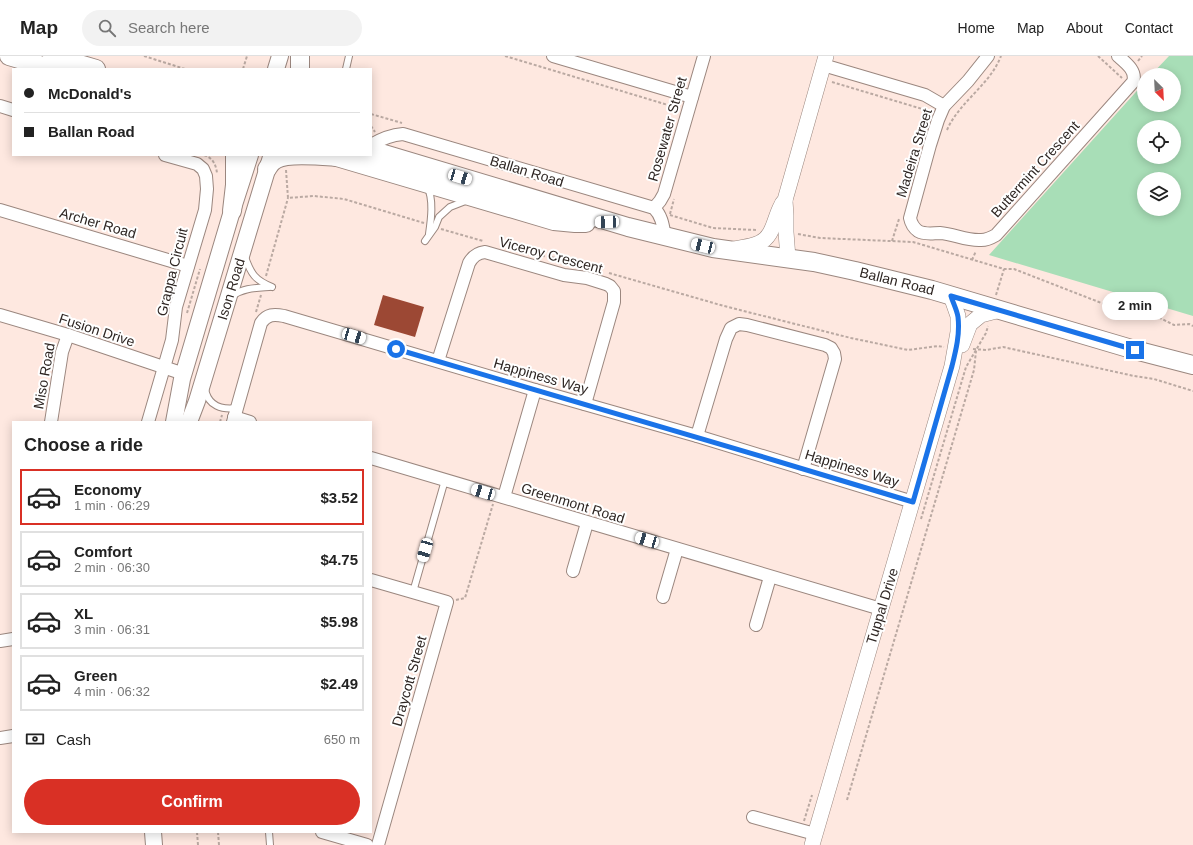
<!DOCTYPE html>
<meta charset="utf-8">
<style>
:root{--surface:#fff;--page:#f2f2f2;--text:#222;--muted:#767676;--line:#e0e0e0;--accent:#d93025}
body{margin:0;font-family:Arial,sans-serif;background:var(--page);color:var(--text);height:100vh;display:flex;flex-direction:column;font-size:15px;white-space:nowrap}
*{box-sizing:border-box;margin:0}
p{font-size:13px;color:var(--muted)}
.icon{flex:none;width:22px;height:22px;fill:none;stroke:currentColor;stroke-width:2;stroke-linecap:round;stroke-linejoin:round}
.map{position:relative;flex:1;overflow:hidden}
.sheet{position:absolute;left:12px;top:365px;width:360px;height:412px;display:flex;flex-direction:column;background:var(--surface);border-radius:0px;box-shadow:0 2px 10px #0003}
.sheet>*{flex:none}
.guide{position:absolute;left:12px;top:12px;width:360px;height:88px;border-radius:0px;box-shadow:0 2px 10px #0003;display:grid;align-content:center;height:88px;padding:0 12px;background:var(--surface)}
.needle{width:26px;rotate:156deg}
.buttons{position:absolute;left:1137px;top:12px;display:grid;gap:8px}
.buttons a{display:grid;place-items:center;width:44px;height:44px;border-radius:50%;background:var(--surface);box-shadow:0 2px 10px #0003;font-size:20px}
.end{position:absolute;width:18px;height:18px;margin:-9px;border:5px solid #1a73e8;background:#fff;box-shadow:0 0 0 2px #fff}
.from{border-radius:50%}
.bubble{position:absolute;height:28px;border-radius:14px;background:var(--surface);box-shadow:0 2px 10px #0003;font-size:13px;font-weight:800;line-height:28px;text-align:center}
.car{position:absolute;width:12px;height:24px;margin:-12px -6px;border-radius:5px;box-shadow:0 0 3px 1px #0007;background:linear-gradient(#fff 24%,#345 0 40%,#fff 0 76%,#345 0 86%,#fff 0)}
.guide b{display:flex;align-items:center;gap:14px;height:38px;font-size:15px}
.guide b+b{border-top:1px solid var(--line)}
.guide i{width:10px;height:10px;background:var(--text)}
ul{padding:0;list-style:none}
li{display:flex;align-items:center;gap:12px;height:56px;margin:0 8px 6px;padding:0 4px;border:2px solid var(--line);border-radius:0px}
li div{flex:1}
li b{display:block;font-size:15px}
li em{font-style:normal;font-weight:800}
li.on{border-color:var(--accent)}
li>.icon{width:36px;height:36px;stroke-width:1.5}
h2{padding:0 12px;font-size:18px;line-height:48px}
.pay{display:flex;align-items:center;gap:10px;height:44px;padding:0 12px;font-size:15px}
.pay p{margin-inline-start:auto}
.cta{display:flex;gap:8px;margin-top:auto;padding:8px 12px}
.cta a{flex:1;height:46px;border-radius:24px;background:var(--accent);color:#fff;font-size:16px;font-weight:800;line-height:46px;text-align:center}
header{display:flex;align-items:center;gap:24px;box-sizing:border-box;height:56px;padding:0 20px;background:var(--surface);border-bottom:1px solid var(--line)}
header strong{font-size:19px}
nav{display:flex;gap:22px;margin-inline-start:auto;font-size:14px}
.search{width:280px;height:36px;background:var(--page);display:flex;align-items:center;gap:10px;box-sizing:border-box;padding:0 14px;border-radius:22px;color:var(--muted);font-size:15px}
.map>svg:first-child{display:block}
.green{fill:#a8deb7;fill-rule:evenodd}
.building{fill:#9c4834}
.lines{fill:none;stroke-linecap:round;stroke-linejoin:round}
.service-casing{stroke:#9b877f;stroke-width:8}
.minor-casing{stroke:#9b877f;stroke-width:14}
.tertiary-casing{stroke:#9b877f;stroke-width:16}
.secondary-casing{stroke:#9b877f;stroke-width:18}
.primary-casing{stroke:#9b877f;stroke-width:20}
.path{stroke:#baa9a2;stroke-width:2;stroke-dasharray:3 2;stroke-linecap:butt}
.service{stroke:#fff;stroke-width:6}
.minor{stroke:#fff;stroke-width:12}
.tertiary{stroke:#fff;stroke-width:15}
.secondary{stroke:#fff;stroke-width:16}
.primary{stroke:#fff;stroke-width:18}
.route{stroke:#1a73e8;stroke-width:5}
.labels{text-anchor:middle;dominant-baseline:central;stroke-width:4;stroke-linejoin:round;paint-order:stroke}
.street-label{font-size:14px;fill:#2e2623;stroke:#fff}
</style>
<header>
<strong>Map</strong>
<div class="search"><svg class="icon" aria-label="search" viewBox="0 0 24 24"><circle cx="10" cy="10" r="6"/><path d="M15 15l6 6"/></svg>Search here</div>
<nav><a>Home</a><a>Map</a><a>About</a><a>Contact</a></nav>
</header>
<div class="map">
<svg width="1193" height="789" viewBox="0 0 1193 789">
<rect width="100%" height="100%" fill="#fee8e0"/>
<path class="green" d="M 1169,0 L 1193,0 L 1193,260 L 989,199 L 1144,27 L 1144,49 L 1174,49 L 1174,19 L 1151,19 ZM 1144,71 L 1174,71 L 1174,101 L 1144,101 ZM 1144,123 L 1174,123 L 1174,153 L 1144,153 Z"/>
<path class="building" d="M 383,239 L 424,251 L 415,281 L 374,269 Z"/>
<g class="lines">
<defs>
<g id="service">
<path d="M 346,13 L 349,0"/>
<path d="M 427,130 C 434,143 431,164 429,178"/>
<path d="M 425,185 L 435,171 L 439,161 L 450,151 L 468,144"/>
<path d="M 245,201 C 251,218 255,224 272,231"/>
<path d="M 232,240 C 243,232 255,232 269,231"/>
<path d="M 205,333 C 208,350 222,354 237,352"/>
<path d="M 413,536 L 445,424"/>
<path d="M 269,776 L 270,789"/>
</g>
<g id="minor">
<path d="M 553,0 L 692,41"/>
<path d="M 988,0 L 968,25 L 944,50 L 938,64 L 930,89 L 910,162 C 911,167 914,172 918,175 C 925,179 933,177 940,177 C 954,178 967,185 981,184 C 986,184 991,182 996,179 L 1133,26 C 1137,15 1126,7 1118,0"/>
<path d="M 823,9 L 925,39 L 944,50"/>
<path d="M 0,50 L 13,54"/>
<path d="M 371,89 C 381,83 391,79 403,78 L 654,152 C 662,160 663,170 665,181"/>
<path d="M 654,152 L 660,145 L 664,138 L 704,0"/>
<path d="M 0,154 L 188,210"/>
<path d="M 0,259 L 68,279 L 184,318"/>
<path d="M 438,305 L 469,207 C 473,200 477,197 485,196 L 564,219 L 587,222 L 606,228 L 610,230 L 614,235 L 614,246 L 585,348"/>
<path d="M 234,361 L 250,366"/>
<path d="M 51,366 L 62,296 L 68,279"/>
<path d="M 148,366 L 172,284 L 176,251 L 205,154 L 207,133 L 206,120 L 203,113 L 197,108 L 165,99"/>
<path d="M 233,366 L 261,267 C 267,258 274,258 284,260 L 535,334 L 697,380 L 913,446"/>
<path d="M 697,380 L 726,283 L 731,272 L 739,268 L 747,269 L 825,289 L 831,292 L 834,297 L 835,303 L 803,413"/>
<path d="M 371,402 L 881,553"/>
<path d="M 504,441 L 535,334"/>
<path d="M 573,515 L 587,467"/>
<path d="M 371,524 L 447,546 L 378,789"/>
<path d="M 663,541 L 677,493"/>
<path d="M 756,569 L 770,521"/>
<path d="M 0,585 L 13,583"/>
<path d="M 0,682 L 13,680"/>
<path d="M 753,761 L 815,778"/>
<path d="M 322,776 L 367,789"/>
</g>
<g id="tertiary">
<path d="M 785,145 L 786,159 L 786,176 L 788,202"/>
<path d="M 734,193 C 742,191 751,191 759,187 C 773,181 774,164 780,152 C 781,149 783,146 785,144 L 826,0"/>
<path d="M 962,289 L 970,268 L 981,259 L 1000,254"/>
<path d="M 812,789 L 952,310 L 958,276 L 958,260 L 951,240"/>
</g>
<g id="secondary">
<path d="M 276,13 L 280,0"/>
<path d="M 174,366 L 182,323 L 232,155 L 250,99"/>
<path d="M 189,366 L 197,345 L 271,101"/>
<path d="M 153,776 L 154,789"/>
</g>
<g id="primary">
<path d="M 9,0 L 53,13"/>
<path d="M 52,0 L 96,13"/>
<path d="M 300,13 L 300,0"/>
<path d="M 371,94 L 628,171 L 713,192 L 814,206 L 855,215 L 932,234 L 1135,294 L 1193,309"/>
<path d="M 330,99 L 554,165 L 575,167 L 586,167"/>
<path d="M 267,113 C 269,110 271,106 275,104 C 286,96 323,100 337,101"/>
<path d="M 232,155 L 235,129 L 235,99"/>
</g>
</defs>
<use href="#service" class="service-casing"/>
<use href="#minor" class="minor-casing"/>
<use href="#tertiary" class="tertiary-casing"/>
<use href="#secondary" class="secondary-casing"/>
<use href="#primary" class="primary-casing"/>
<g class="path">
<path d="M 144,0 L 185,13"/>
<path d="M 505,0 L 678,52"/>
<path d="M 1098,0 L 1122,22"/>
<path d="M 1138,5 L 1142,0"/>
<path d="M 243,13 L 247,0"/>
<path d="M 832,26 L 929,55"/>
<path d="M 371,58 L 402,67"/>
<path d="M 371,70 L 375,76"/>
<path d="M 947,74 C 959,46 990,29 1001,0"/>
<path d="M 204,99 C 213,102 216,109 217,117"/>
<path d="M 286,114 L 288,142 L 314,140 L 344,143 L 424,167"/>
<path d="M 670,158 L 674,143"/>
<path d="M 670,159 L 713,172 L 756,174"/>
<path d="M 441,173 L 483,185"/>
<path d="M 798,178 L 820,182 L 913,186 L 1004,213 L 1014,213 L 1104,248 L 1132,248 L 1174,269 L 1189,268 L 1193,270"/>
<path d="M 892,185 L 899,163"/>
<path d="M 537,199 L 556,202 L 586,210"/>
<path d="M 972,204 L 976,195"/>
<path d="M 609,217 L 724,250 L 851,282 L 908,294 L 938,290 L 944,291"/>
<path d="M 266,220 L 288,142"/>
<path d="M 996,239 L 1004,213"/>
<path d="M 256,256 L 261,239"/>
<path d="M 187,257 L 200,213"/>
<path d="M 973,293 L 986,294 L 1003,291 L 1134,320 L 1154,323 L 1193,335"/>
<path d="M 220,366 L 222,359"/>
<path d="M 921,463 L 966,311 L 986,277 L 988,270"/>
<path d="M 456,544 L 465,542 L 493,448"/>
<path d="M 847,744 L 974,314 L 976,295"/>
<path d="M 804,765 L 812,739"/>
<path d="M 197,776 L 198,789"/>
<path d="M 218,776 L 219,789"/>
</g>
<use href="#service" class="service"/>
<use href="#minor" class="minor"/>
<use href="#tertiary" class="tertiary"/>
<use href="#secondary" class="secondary"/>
<use href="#primary" class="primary"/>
</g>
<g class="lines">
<path class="route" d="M 396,293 C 569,343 741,394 913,446 L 952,310 C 956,294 960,278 958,261 C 957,254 953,247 951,240 L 1135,294"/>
</g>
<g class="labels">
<g class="street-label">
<text transform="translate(667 73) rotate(-74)">Rosewater Street</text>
<text transform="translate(914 97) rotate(-73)">Madeira Street</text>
<text transform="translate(1035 113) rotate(-48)">Buttermint Crescent</text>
<text transform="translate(527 115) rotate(17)">Ballan Road</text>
<text transform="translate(98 167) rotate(16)">Archer Road</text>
<text transform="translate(551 199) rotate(15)">Viceroy Crescent</text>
<text transform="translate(172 216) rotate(-76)">Grappa Circuit</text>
<text transform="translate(897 225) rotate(14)">Ballan Road</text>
<text transform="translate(231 233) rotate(-73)">Ison Road</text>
<text transform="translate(97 274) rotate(18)">Fusion Drive</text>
<text transform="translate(44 320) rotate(-80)">Miso Road</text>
<text transform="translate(541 320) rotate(16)">Happiness Way</text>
<text transform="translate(852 412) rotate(17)">Happiness Way</text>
<text transform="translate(573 447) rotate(17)">Greenmont Road</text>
<text transform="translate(882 550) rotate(-73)">Tuppal Drive</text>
<text transform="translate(409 625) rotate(-74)">Draycott Street</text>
</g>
</g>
</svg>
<div class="buttons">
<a><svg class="needle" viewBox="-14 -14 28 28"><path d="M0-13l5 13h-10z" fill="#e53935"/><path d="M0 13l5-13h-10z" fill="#767676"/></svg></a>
<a><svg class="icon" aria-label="locate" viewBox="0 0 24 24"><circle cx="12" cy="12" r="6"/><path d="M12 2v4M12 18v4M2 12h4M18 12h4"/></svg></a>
<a><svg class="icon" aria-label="layers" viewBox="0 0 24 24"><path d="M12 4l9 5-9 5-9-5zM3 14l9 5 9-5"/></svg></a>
</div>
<i class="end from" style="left:396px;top:293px"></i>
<i class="end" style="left:1135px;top:294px"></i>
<div class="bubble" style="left:1102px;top:236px;width:66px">2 min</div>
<i class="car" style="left:460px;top:121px;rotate:107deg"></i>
<i class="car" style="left:607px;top:166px;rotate:268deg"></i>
<i class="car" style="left:703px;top:190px;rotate:284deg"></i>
<i class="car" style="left:354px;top:280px;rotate:106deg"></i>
<i class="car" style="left:483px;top:436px;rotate:287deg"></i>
<i class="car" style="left:647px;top:484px;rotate:287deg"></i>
<i class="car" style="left:425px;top:494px;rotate:196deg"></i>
<div class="guide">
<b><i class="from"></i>McDonald's</b>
<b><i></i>Ballan Road</b>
</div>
<section class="sheet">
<h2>Choose a ride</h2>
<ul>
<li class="on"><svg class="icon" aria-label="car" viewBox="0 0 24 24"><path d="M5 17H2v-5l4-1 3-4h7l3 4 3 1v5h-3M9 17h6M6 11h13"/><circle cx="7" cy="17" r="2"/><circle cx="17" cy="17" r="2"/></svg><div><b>Economy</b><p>1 min · 06:29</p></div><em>$3.52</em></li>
<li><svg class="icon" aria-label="car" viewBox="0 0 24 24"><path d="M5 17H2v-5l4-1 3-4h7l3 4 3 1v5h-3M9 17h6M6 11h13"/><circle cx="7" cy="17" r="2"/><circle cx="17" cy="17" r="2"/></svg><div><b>Comfort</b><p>2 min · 06:30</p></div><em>$4.75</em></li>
<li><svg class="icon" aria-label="car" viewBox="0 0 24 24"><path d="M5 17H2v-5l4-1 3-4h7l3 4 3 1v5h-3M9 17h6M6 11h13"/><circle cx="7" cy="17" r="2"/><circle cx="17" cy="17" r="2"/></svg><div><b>XL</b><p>3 min · 06:31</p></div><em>$5.98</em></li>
<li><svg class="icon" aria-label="car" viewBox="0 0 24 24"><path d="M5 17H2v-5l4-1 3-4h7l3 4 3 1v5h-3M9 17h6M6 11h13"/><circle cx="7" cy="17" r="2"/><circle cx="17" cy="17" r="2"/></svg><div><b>Green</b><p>4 min · 06:32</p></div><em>$2.49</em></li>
</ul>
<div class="pay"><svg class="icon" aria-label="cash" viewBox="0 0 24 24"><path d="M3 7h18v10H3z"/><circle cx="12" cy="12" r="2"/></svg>Cash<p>650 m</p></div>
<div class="cta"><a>Confirm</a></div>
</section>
</div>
